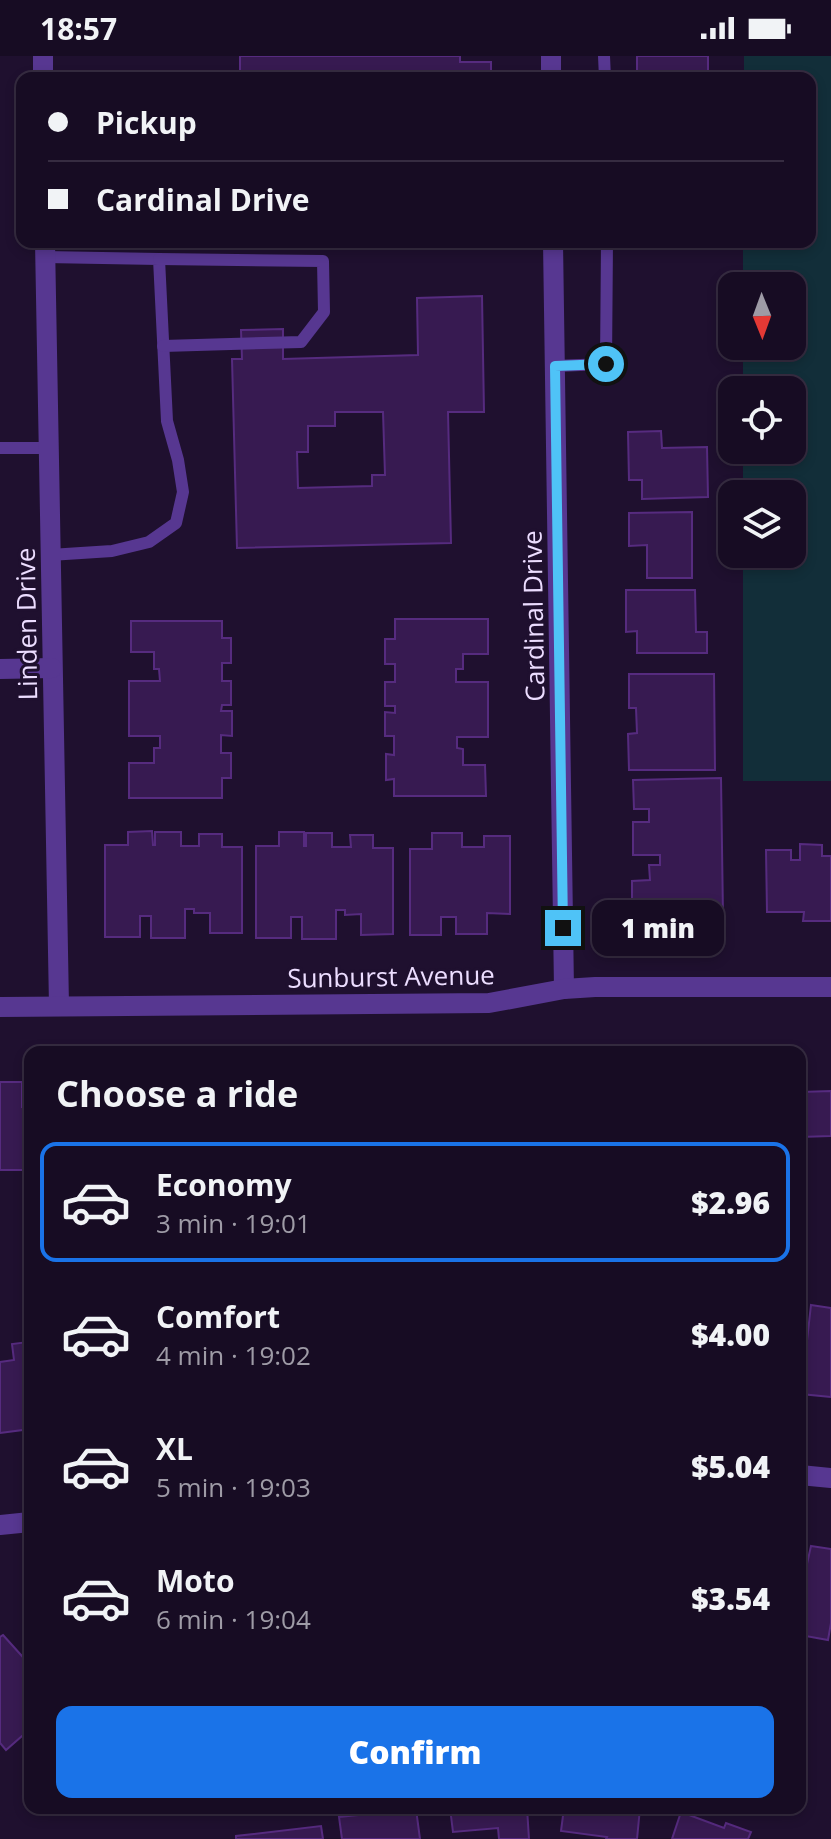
<!DOCTYPE html>
<meta charset="utf-8">
<style>
:root{--surface:#170c23;--page:#241a30;--text:#f1f3f6;--muted:#9e9ba6;--line:#362c41;--accent:#1a73e8}
body{margin:0;font-family:"Open Sans",sans-serif;background:var(--page);color:var(--text);height:100vh;display:flex;flex-direction:column;font-size:30px;white-space:nowrap}
*{box-sizing:border-box;margin:0}
p{font-size:26px;color:var(--muted)}
.icon{flex:none;width:44px;height:44px;fill:none;stroke:currentColor;stroke-width:2;stroke-linecap:round;stroke-linejoin:round}
.map{position:relative;flex:1;overflow:hidden}
.drawer{position:absolute;left:24px;top:990px;width:782px;height:768px;display:flex;flex-direction:column;background:var(--surface);border-radius:16px;box-shadow:0 4px 12px #0003,0 0 0 2px var(--line)}
.drawer>*{flex:none}
.guide{position:absolute;left:16px;top:16px;width:800px;height:176px;border-radius:16px;box-shadow:0 4px 12px #0003,0 0 0 2px var(--line);display:grid;align-content:center;height:176px;padding:0 32px;background:var(--surface)}
.needle{width:52px;rotate:179deg}
.fabs{position:absolute;left:718px;top:216px;display:grid;gap:16px}
.fabs a{display:grid;place-items:center;width:88px;height:88px;border-radius:16px;background:var(--surface);box-shadow:0 4px 12px #0003,0 0 0 2px var(--line);font-size:40px}
.end{position:absolute;width:36px;height:36px;margin:-18px;border:10px solid #4fc3f7;background:#111;box-shadow:0 0 0 4px #111}
.from{border-radius:50%}
.bubble{position:absolute;height:56px;border-radius:16px;background:var(--surface);box-shadow:0 4px 12px #0003,0 0 0 2px var(--line);font-size:26px;font-weight:800;line-height:56px;text-align:center}
.guide b{display:flex;align-items:center;gap:28px;height:76px;font-size:30px}
.guide b+b{border-top:2px solid var(--line)}
.guide i{width:20px;height:20px;background:var(--text)}
ul{padding:0;list-style:none}
li{display:flex;align-items:center;gap:24px;height:120px;margin:0 16px 12px;padding:0 16px;border:4px solid transparent;border-radius:16px}
li div{flex:1}
li b{display:block;font-size:30px}
li em{font-style:normal;font-weight:800}
li.current{border-color:var(--accent)}
li>.icon{width:72px;height:72px;stroke-width:1.5}
h2{padding:0 32px;font-size:36px;line-height:96px}
.primary-button{display:flex;gap:16px;margin-top:auto;padding:16px 32px}
.primary-button a{flex:1;height:92px;border-radius:16px;background:var(--accent);color:#fff;font-size:32px;font-weight:800;line-height:92px;text-align:center}
.status{display:flex;justify-content:space-between;align-items:center;height:56px;padding:0 40px;background:var(--surface);direction:ltr}
.status svg{height:22px;fill:currentColor}
.map>svg:first-child{display:block}
.green{fill:#122e39}
.building{fill:#371a51;stroke:#562b7f;stroke-width:2;fill-rule:evenodd}
.lines{fill:none;stroke-linecap:round;stroke-linejoin:round}
.lane{stroke:#573791;stroke-width:12}
.street{stroke:#573791;stroke-width:20}
.route{stroke:#4fc3f7;stroke-width:10}
.labels{text-anchor:middle;dominant-baseline:central;stroke-width:6;stroke-linejoin:round;paint-order:stroke}
.street-label{font-size:26px;fill:#ecddff;stroke:#1f102f}
</style>
<div class="status"><b>18:57</b><svg viewBox="0 0 49 12"><path d="M0 12V9h3v3zM5 12V6h3v6zM10 12V3h3v9zM15 12V0h3v12zM26 1h20v11H26zM47 4h2v5h-2z"/></svg></div>
<div class="map">
<svg width="831" height="1783" viewBox="0 0 831 1783">
<rect width="100%" height="100%" fill="#1f102f"/>
<path class="green" d="M 744,0 L 831,0 L 831,725 L 743,725 L 743,498 L 792,498 L 792,438 L 743,438 L 743,394 L 792,394 L 792,334 L 743,334 L 743,290 L 792,290 L 792,230 L 743,230 L 743,186 L 810,186 L 810,22 L 744,22 Z"/>
<g class="building">
<path d="M 240,0 L 460,0 L 460,6 L 491,6 L 491,22 L 240,22 Z"/>
<rect x="637" y="0" width="71" height="22"/>
<path d="M 482,240 L 484,356 L 448,356 L 451,487 L 237,492 L 232,303 L 242,303 L 241,274 L 283,273 L 283,303 L 418,299 L 417,242 ZM 335,356 L 383,356 L 385,419 L 372,419 L 372,430 L 298,432 L 297,396 L 308,396 L 308,370 L 335,370 Z"/>
<path d="M 661,375 L 662,392 L 707,391 L 708,441 L 642,443 L 642,424 L 629,424 L 628,376 Z"/>
<path d="M 692,456 L 692,522 L 647,522 L 647,489 L 629,490 L 629,457 Z"/>
<path d="M 626,534 L 695,534 L 696,576 L 707,576 L 707,597 L 637,597 L 637,575 L 626,576 Z"/>
<path d="M 395,563 L 488,563 L 488,598 L 463,598 L 463,613 L 456,613 L 456,626 L 488,626 L 488,681 L 457,681 L 457,692 L 463,693 L 463,709 L 485,709 L 486,740 L 394,740 L 394,723 L 386,724 L 386,698 L 394,699 L 394,680 L 385,680 L 385,656 L 395,657 L 395,650 L 385,650 L 385,626 L 395,626 L 395,608 L 385,608 L 385,583 L 395,583 Z"/>
<path d="M 131,565 L 222,565 L 222,582 L 231,582 L 231,607 L 222,607 L 222,625 L 231,625 L 231,649 L 222,649 L 221,655 L 232,655 L 232,680 L 221,679 L 221,697 L 231,697 L 231,722 L 222,722 L 222,742 L 129,742 L 129,707 L 154,707 L 154,692 L 160,692 L 160,680 L 129,680 L 129,625 L 160,625 L 159,613 L 154,613 L 154,596 L 131,596 Z"/>
<path d="M 629,618 L 714,618 L 715,714 L 629,714 L 628,678 L 637,677 L 636,652 L 629,652 Z"/>
<path d="M 721,722 L 723,860 L 632,861 L 632,825 L 650,824 L 649,809 L 660,809 L 660,799 L 633,799 L 633,766 L 649,766 L 649,753 L 634,753 L 633,724 Z"/>
<path d="M 152,775 L 153,789 L 155,789 L 155,776 L 181,776 L 181,790 L 199,790 L 199,778 L 222,778 L 222,791 L 242,791 L 242,877 L 210,877 L 210,857 L 194,857 L 194,853 L 185,853 L 185,882 L 151,882 L 151,860 L 140,860 L 140,881 L 105,881 L 105,789 L 128,789 L 128,776 Z"/>
<path d="M 279,776 L 304,776 L 304,790 L 306,790 L 306,777 L 332,777 L 332,791 L 351,791 L 350,779 L 373,779 L 373,792 L 393,792 L 393,878 L 361,879 L 361,858 L 345,859 L 345,854 L 336,854 L 336,883 L 302,883 L 302,861 L 291,861 L 291,882 L 256,882 L 256,790 L 279,790 Z"/>
<path d="M 432,777 L 462,777 L 462,791 L 484,791 L 484,780 L 510,780 L 510,858 L 487,857 L 487,878 L 456,878 L 456,861 L 441,861 L 441,879 L 410,879 L 410,793 L 432,793 Z"/>
<path d="M 800,788 L 822,789 L 822,800 L 831,800 L 831,865 L 803,865 L 804,856 L 767,856 L 766,794 L 791,794 L 791,804 L 800,804 Z"/>
<path d="M 800,1004 L 801,1036 L 831,1035 L 831,1080 L 800,1081 Z"/>
<path d="M 0,1026 L 22,1026 L 22,1051 L 30,1051 L 30,1046 L 30,1114 L 0,1114 Z"/>
<path d="M 811,1249 L 831,1252 L 831,1341 L 801,1338 Z"/>
<path d="M 28,1286 L 30,1293 L 30,1373 L 0,1377 L 0,1306 L 14,1304 L 12,1288 Z"/>
<path d="M 811,1490 L 831,1493 L 831,1567 L 828,1584 L 800,1579 L 800,1507 L 807,1508 Z"/>
<path d="M 3,1579 L 30,1609 L 30,1673 L 6,1694 L 0,1687 L 0,1581 Z"/>
<path d="M 450,1752 L 527,1752 L 529,1783 L 499,1783 L 498,1772 L 453,1776 Z"/>
<path d="M 564,1752 L 640,1752 L 637,1783 L 606,1783 L 607,1781 L 561,1775 Z"/>
<path d="M 416,1753 L 420,1783 L 342,1783 L 339,1761 Z"/>
<path d="M 681,1756 L 724,1772 L 726,1767 L 751,1776 L 748,1783 L 672,1783 Z"/>
<path d="M 321,1770 L 323,1783 L 236,1783 L 236,1780 Z"/>
</g>
<g class="lines">
<g class="lane">
<path d="M 604,0 L 605,22"/>
<path d="M 45,201 L 159,203 L 167,365 L 178,404 L 183,436 L 176,467 L 149,486 L 112,495 L 50,499"/>
<path d="M 159,203 L 323,205 L 324,256 L 301,286 L 163,290"/>
<path d="M 555,310 L 606,308 L 607,186"/>
<path d="M 0,392 L 48,392"/>
</g>
<g class="street">
<path d="M 43,0 L 43,22"/>
<path d="M 551,0 L 551,22"/>
<path d="M 45,186 L 59,950"/>
<path d="M 553,186 L 564,933"/>
<path d="M 0,613 L 52,612"/>
<path d="M 0,951 L 489,947 L 564,933 L 595,931 L 831,931"/>
<path d="M 800,1419 L 831,1422"/>
<path d="M 0,1469 L 30,1466"/>
</g>
</g>
<g class="lines">
<path class="route" d="M 563,872 L 555,310 L 606,308"/>
</g>
<g class="labels">
<g class="street-label">
<text transform="translate(533 560) rotate(-91)">Cardinal Drive</text>
<text transform="translate(26 568) rotate(-91)">Linden Drive</text>
<text transform="translate(391 920) rotate(-1)">Sunburst Avenue</text>
</g>
</g>
</svg>
<div class="fabs">
<a><svg class="needle" viewBox="-14 -14 28 28"><path d="M0-13l5 13h-10z" fill="#e53935"/><path d="M0 13l5-13h-10z" fill="#9e9ba6"/></svg></a>
<a><svg class="icon" aria-label="locate" viewBox="0 0 24 24"><circle cx="12" cy="12" r="6"/><path d="M12 2v4M12 18v4M2 12h4M18 12h4"/></svg></a>
<a><svg class="icon" aria-label="layers" viewBox="0 0 24 24"><path d="M12 4l9 5-9 5-9-5zM3 14l9 5 9-5"/></svg></a>
</div>
<i class="end from" style="left:606px;top:308px"></i>
<i class="end" style="left:563px;top:872px"></i>
<div class="bubble" style="left:592px;top:844px;width:132px">1 min</div>
<div class="guide">
<b><i class="from"></i>Pickup</b>
<b><i></i>Cardinal Drive</b>
</div>
<section class="drawer">
<h2>Choose a ride</h2>
<ul>
<li class="current"><svg class="icon" aria-label="car" viewBox="0 0 24 24"><path d="M5 17H2v-5l4-1 3-4h7l3 4 3 1v5h-3M9 17h6M6 11h13"/><circle cx="7" cy="17" r="2"/><circle cx="17" cy="17" r="2"/></svg><div><b>Economy</b><p>3 min · 19:01</p></div><em>$2.96</em></li>
<li><svg class="icon" aria-label="car" viewBox="0 0 24 24"><path d="M5 17H2v-5l4-1 3-4h7l3 4 3 1v5h-3M9 17h6M6 11h13"/><circle cx="7" cy="17" r="2"/><circle cx="17" cy="17" r="2"/></svg><div><b>Comfort</b><p>4 min · 19:02</p></div><em>$4.00</em></li>
<li><svg class="icon" aria-label="car" viewBox="0 0 24 24"><path d="M5 17H2v-5l4-1 3-4h7l3 4 3 1v5h-3M9 17h6M6 11h13"/><circle cx="7" cy="17" r="2"/><circle cx="17" cy="17" r="2"/></svg><div><b>XL</b><p>5 min · 19:03</p></div><em>$5.04</em></li>
<li><svg class="icon" aria-label="car" viewBox="0 0 24 24"><path d="M5 17H2v-5l4-1 3-4h7l3 4 3 1v5h-3M9 17h6M6 11h13"/><circle cx="7" cy="17" r="2"/><circle cx="17" cy="17" r="2"/></svg><div><b>Moto</b><p>6 min · 19:04</p></div><em>$3.54</em></li>
</ul>
<div class="primary-button"><a>Confirm</a></div>
</section>
</div>
